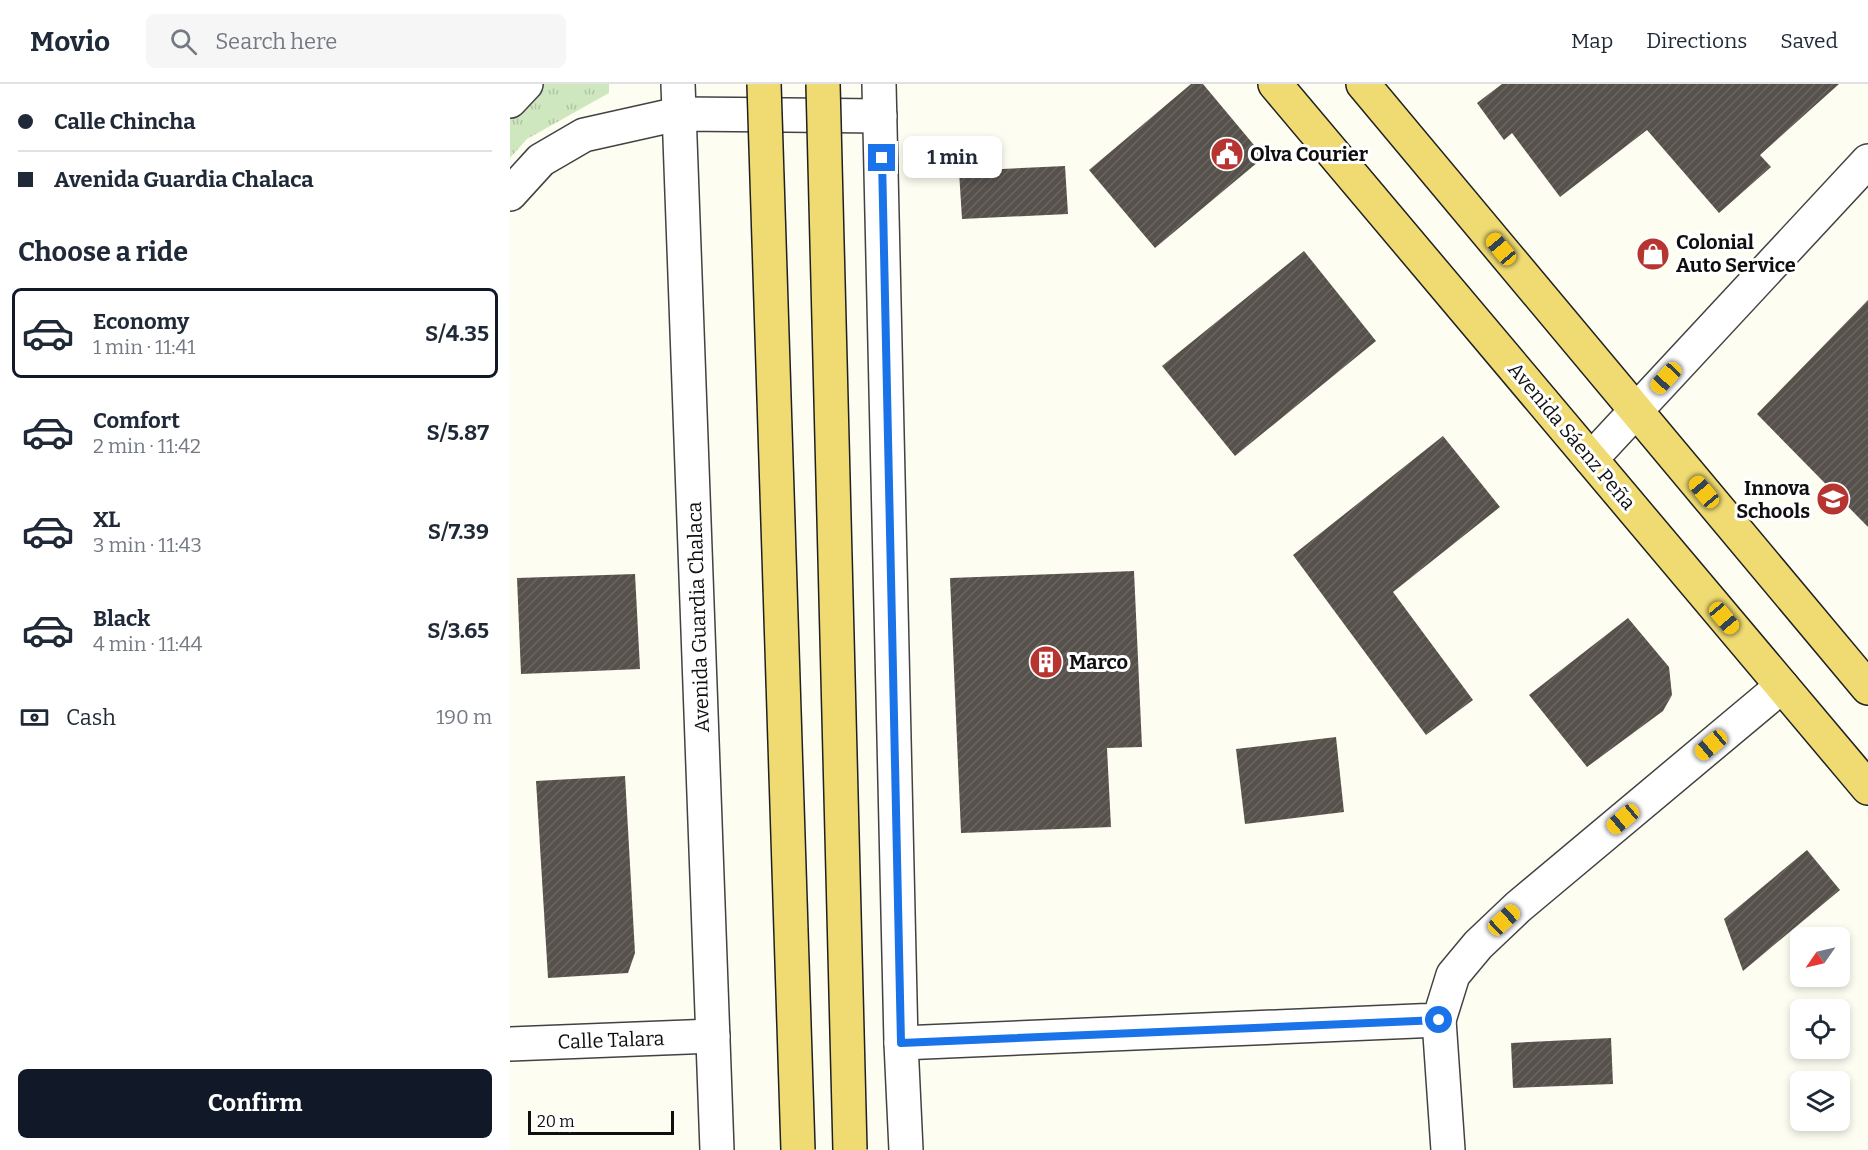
<!DOCTYPE html>
<meta charset="utf-8">
<style>
:root{--surface:#fff;--page:#f6f6f7;--text:#1f2937;--muted:#747a83;--line:#e0e1e3;--accent:#111827}
body{margin:0;font-family:Bitter,serif;background:var(--page);color:var(--text);height:100vh;display:flex;flex-direction:column;font-size:22px;white-space:nowrap}
*{box-sizing:border-box;margin:0}
p{font-size:20px;color:var(--muted)}
.icon{flex:none;width:33px;height:33px;fill:none;stroke:currentColor;stroke-width:2;stroke-linecap:round;stroke-linejoin:round}
.map{position:relative;flex:1;overflow:hidden}
.sheet{display:flex;flex-direction:column;background:var(--surface);width:510px}
.sheet>*{flex:none}
.hud{display:grid;align-content:center;height:132px;padding:0 18px;background:var(--surface)}
.needle{width:39px;rotate:236deg}
.fabs{position:absolute;left:1280px;top:843px;display:grid;gap:12px}
.fabs a{display:grid;place-items:center;width:60px;height:60px;border-radius:9px;background:var(--surface);box-shadow:0 3px 9px #0003;font-size:30px}
.scale{position:absolute;left:18px;bottom:15px;width:146px;box-sizing:border-box;padding-left:6px;border:3px solid #0f0f0f;border-top:0;font-size:16px;line-height:21px;white-space:nowrap;color:#0f0f0f;-webkit-text-stroke:4px #fff;paint-order:stroke}
.end{position:absolute;width:27px;height:27px;margin:-14px;border:8px solid #1a73e8;background:#fff;box-shadow:0 0 0 3px #fff}
.from{border-radius:50%}
.bubble{position:absolute;height:42px;border-radius:9px;background:var(--surface);box-shadow:0 3px 9px #0003;font-size:20px;font-weight:700;line-height:42px;text-align:center}
.car{position:absolute;width:18px;height:36px;margin:-18px -9px;border-radius:8px;box-shadow:0 0 4px 2px #0007;background:linear-gradient(#f5c518 24%,#345 0 40%,#f5c518 0 76%,#345 0 86%,#f5c518 0)}
.hud b{display:flex;align-items:center;gap:21px;height:57px;font-size:22px}
.hud b+b{border-top:2px solid var(--line)}
.hud i{width:15px;height:15px;background:var(--text)}
ul{padding:0;list-style:none}
li{display:flex;align-items:center;gap:18px;height:90px;margin:0 12px 9px;padding:0 6px;border:3px solid transparent;border-radius:9px}
li div{flex:1}
li b{display:block;font-size:22px}
li em{font-style:normal;font-weight:700}
li.active{border-color:var(--accent)}
li>.icon{width:54px;height:54px;stroke-width:1.5}
h2{padding:0 18px;font-size:27px;line-height:72px}
.pay{display:flex;align-items:center;gap:15px;height:66px;padding:0 18px;font-size:22px}
.pay p{margin-inline-start:auto}
.primary-button{display:flex;gap:12px;margin-top:auto;padding:12px 18px}
.primary-button a{flex:1;height:69px;border-radius:9px;background:var(--accent);color:#fff;font-size:24px;font-weight:700;line-height:69px;text-align:center}
header{display:flex;align-items:center;gap:36px;box-sizing:border-box;height:84px;padding:0 30px;background:var(--surface);border-bottom:2px solid var(--line)}
header strong{font-size:28px}
nav{display:flex;gap:33px;margin-inline-start:auto;font-size:21px}
.search{width:420px;height:54px;background:var(--page);display:flex;align-items:center;gap:15px;box-sizing:border-box;padding:0 21px;border-radius:9px;color:var(--muted);font-size:22px}
main{display:flex;flex:1;min-height:0}
.map>svg:first-child{display:block}
.grass{fill:url(#grass-tufts)}
.building{fill:url(#building-hatch)}
.lines{fill:none;stroke-linecap:round;stroke-linejoin:round}
.minor-casing{stroke:#424242;stroke-width:36}
.major-casing{stroke:#202020;stroke-width:36}
.minor{stroke:#fff;stroke-width:33}
.major{stroke:#efdb72;stroke-width:33}
.major-bridge-casing{stroke:#202020;stroke-width:36;stroke-linecap:butt}
.major-bridge{stroke:#efdb72;stroke-width:33}
.route{stroke:#1a73e8;stroke-width:8}
.labels{text-anchor:middle;dominant-baseline:central;stroke-width:6;stroke-linejoin:round;paint-order:stroke}
.poi-label{font-size:20px;font-weight:bold;fill:#0f0f0f;stroke:#fff;text-anchor:start}
.street-label{font-size:20px;fill:#0f0f0f;stroke:#fff}
</style>
<header>
<strong>Movio</strong>
<div class="search"><svg class="icon" aria-label="search" viewBox="0 0 24 24"><circle cx="10" cy="10" r="6"/><path d="M15 15l6 6"/></svg>Search here</div>
<nav><a>Map</a><a>Directions</a><a>Saved</a></nav>
</header>
<main>
<section class="sheet">
<div class="hud">
<b><i class="from"></i>Calle Chincha</b>
<b><i></i>Avenida Guardia Chalaca</b>
</div>
<h2>Choose a ride</h2>
<ul>
<li class="active"><svg class="icon" aria-label="car" viewBox="0 0 24 24"><path d="M5 17H2v-5l4-1 3-4h7l3 4 3 1v5h-3M9 17h6M6 11h13"/><circle cx="7" cy="17" r="2"/><circle cx="17" cy="17" r="2"/></svg><div><b>Economy</b><p>1 min · 11:41</p></div><em>S/4.35</em></li>
<li><svg class="icon" aria-label="car" viewBox="0 0 24 24"><path d="M5 17H2v-5l4-1 3-4h7l3 4 3 1v5h-3M9 17h6M6 11h13"/><circle cx="7" cy="17" r="2"/><circle cx="17" cy="17" r="2"/></svg><div><b>Comfort</b><p>2 min · 11:42</p></div><em>S/5.87</em></li>
<li><svg class="icon" aria-label="car" viewBox="0 0 24 24"><path d="M5 17H2v-5l4-1 3-4h7l3 4 3 1v5h-3M9 17h6M6 11h13"/><circle cx="7" cy="17" r="2"/><circle cx="17" cy="17" r="2"/></svg><div><b>XL</b><p>3 min · 11:43</p></div><em>S/7.39</em></li>
<li><svg class="icon" aria-label="car" viewBox="0 0 24 24"><path d="M5 17H2v-5l4-1 3-4h7l3 4 3 1v5h-3M9 17h6M6 11h13"/><circle cx="7" cy="17" r="2"/><circle cx="17" cy="17" r="2"/></svg><div><b>Black</b><p>4 min · 11:44</p></div><em>S/3.65</em></li>
</ul>
<div class="pay"><svg class="icon" aria-label="cash" viewBox="0 0 24 24"><path d="M3 7h18v10H3z"/><circle cx="12" cy="12" r="2"/></svg>Cash<p>190 m</p></div>
<div class="primary-button"><a>Confirm</a></div>
</section>
<div class="map">
<svg width="1358" height="1066" viewBox="0 0 1358 1066">
<defs>
<pattern id="grass-tufts" width="24" height="20" patternUnits="userSpaceOnUse" patternTransform="scale(1.5)"><rect width="24" height="20" fill="#cfe7be"/><path d="M3 7l-1-3M5 7V3M7 7l1-3M15 17l-1-3M17 17v-4M19 17l1-3" fill="none" stroke="#b1c5a2"/></pattern>
<pattern id="building-hatch" width="6" height="6" patternUnits="userSpaceOnUse" patternTransform="scale(1.5)"><rect width="6" height="6" fill="#57514c"/><path d="M-1 1l2-2M0 6l6-6M5 7l2-2" fill="none" stroke="#6a6561"/></pattern>
</defs>
<rect width="100%" height="100%" fill="#fefdf2"/>
<path class="grass" d="M 10,0 L 99,0 L 99,9 L 17,55 L 0,74 L 0,9 Z"/>
<g class="building">
<path d="M 681,0 L 693,0 L 754,73 L 645,164 L 579,86 Z"/>
<path d="M 992,0 L 1329,0 L 1250,71 L 1261,83 L 1209,129 L 1137,46 L 1050,113 L 1002,49 L 994,56 L 967,19 Z"/>
<path d="M 555,82 L 558,130 L 452,135 L 449,87 Z"/>
<path d="M 794,167 L 866,257 L 725,372 L 652,282 Z"/>
<path d="M 1358,216 L 1358,443 L 1247,330 Z"/>
<path d="M 933,352 L 990,423 L 883,508 L 963,616 L 916,651 L 783,471 Z"/>
<path d="M 624,487 L 632,663 L 597,664 L 601,743 L 451,749 L 440,494 Z"/>
<path d="M 125,490 L 130,585 L 11,590 L 7,494 Z"/>
<path d="M 1118,534 L 1159,583 L 1162,611 L 1153,627 L 1077,683 L 1019,611 Z"/>
<path d="M 826,653 L 834,728 L 735,740 L 726,665 Z"/>
<path d="M 115,692 L 125,869 L 118,889 L 38,894 L 26,697 Z"/>
<path d="M 1297,766 L 1330,806 L 1233,887 L 1214,835 Z"/>
<path d="M 1101,954 L 1103,1000 L 1003,1004 L 1001,959 Z"/>
</g>
<g class="lines">
<defs>
<g id="minor">
<path d="M 168,0 L 207,1066"/>
<path d="M 369,0 L 391,959 L 396,1066"/>
<path d="M 0,17 L 16,0"/>
<path d="M 0,110 L 31,76 L 74,51 L 168,30 L 370,32"/>
<path d="M 1081,375 L 1358,77"/>
<path d="M 929,936 L 938,1066"/>
<path d="M 391,959 L 929,936 L 943,891 L 968,861 L 1008,823 L 1272,602"/>
<path d="M 0,960 L 203,952"/>
</g>
<g id="major">
<path d="M 765,0 L 1358,704"/>
<path d="M 853,0 L 1358,604"/>
</g>
</defs>
<use href="#minor" class="minor-casing"/>
<use href="#major" class="major-casing"/>
<use href="#minor" class="minor"/>
<use href="#major" class="major"/>
<defs>
<g id="major-bridge">
<path d="M 254,0 L 288,1066"/>
<path d="M 313,0 L 340,1066"/>
</g>
</defs>
<use href="#major-bridge" class="major-bridge-casing"/>
<use href="#major-bridge" class="major-bridge"/>
</g>
<g class="lines">
<path class="route" d="M 372,74 L 391,959 L 929,936"/>
</g>
<defs>
<symbol id="civic-disc" viewBox="-11 -11 22 22"><circle r="9.5" fill="#b63530" stroke="#fff"/><path d="M-.6-6.5H3V-4.5H.6V-3L4-1V1h2V6H-6V1h2V-1L-.6-3ZM-1.2 2.5V6h2.4V2.5Z" fill="#fff"/></symbol>
<symbol id="shop-disc" viewBox="-11 -11 22 22"><circle r="9.5" fill="#b63530" stroke="#fff"/><path d="M-5-2.5h2.3a2.7 3.5 0 0 1 5.4 0H5L5.5 6h-11ZM-1.5-2.5h3a1.5 2.3 0 0 0-3 0Z" fill="#fff"/></symbol>
<symbol id="school-disc" viewBox="-11 -11 22 22"><circle r="9.5" fill="#b63530" stroke="#fff"/><path d="M0-5L7-2L0 1L-7-2ZM-4 1L0 2.5L4 1V4Q0 6-4 4Z" fill="#fff"/></symbol>
<symbol id="building-disc" viewBox="-11 -11 22 22"><circle r="9.5" fill="#b63530" stroke="#fff"/><path d="M-4-6H4V6H1V3H-1V6H-4ZM-2.5-4.3h1.7v1.8h-1.7ZM.8-4.3h1.7v1.8H.8ZM-2.5-1h1.7V.8h-1.7ZM.8-1h1.7V.8H.8Z" fill="#fff"/></symbol>
</defs>
<g fill-rule="evenodd">
<use href="#civic-disc" x="698" y="51" width="38" height="38"/>
<use href="#shop-disc" x="1124" y="151" width="38" height="38"/>
<use href="#school-disc" x="1304" y="396" width="38" height="38"/>
<use href="#building-disc" x="517" y="559" width="38" height="38"/>
</g>
<g class="labels">
<g class="poi-label">
<text x="740" y="70">Olva Courier</text>
<text x="1166" y="158">Colonial<tspan x="1166" dy="23">Auto Service</tspan></text>
<text x="1300" y="404" text-anchor="end">Innova<tspan x="1300" dy="23">Schools</tspan></text>
<text x="559" y="578">Marco</text>
</g>
<g class="street-label">
<text transform="translate(1062 352) rotate(50)">Avenida Sáenz Peña</text>
<text transform="translate(188 533) rotate(-92)">Avenida Guardia Chalaca</text>
<text transform="translate(101 956) rotate(-2)">Calle Talara</text>
</g>
</g>
</svg>
<div class="fabs">
<a><svg class="needle" viewBox="-14 -14 28 28"><path d="M0-13l5 13h-10z" fill="#e53935"/><path d="M0 13l5-13h-10z" fill="#747a83"/></svg></a>
<a><svg class="icon" aria-label="locate" viewBox="0 0 24 24"><circle cx="12" cy="12" r="6"/><path d="M12 2v4M12 18v4M2 12h4M18 12h4"/></svg></a>
<a><svg class="icon" aria-label="layers" viewBox="0 0 24 24"><path d="M12 4l9 5-9 5-9-5zM3 14l9 5 9-5"/></svg></a>
</div>
<div class="scale">20 m</div>
<i class="end from" style="left:929px;top:936px"></i>
<i class="end" style="left:372px;top:74px"></i>
<div class="bubble" style="left:393px;top:52px;width:99px">1 min</div>
<i class="car" style="left:991px;top:165px;rotate:320deg"></i>
<i class="car" style="left:1156px;top:294px;rotate:223deg"></i>
<i class="car" style="left:1194px;top:408px;rotate:320deg"></i>
<i class="car" style="left:1214px;top:534px;rotate:140deg"></i>
<i class="car" style="left:1201px;top:661px;rotate:230deg"></i>
<i class="car" style="left:1113px;top:735px;rotate:230deg"></i>
<i class="car" style="left:994px;top:836px;rotate:47deg"></i>
</div>
</main>
